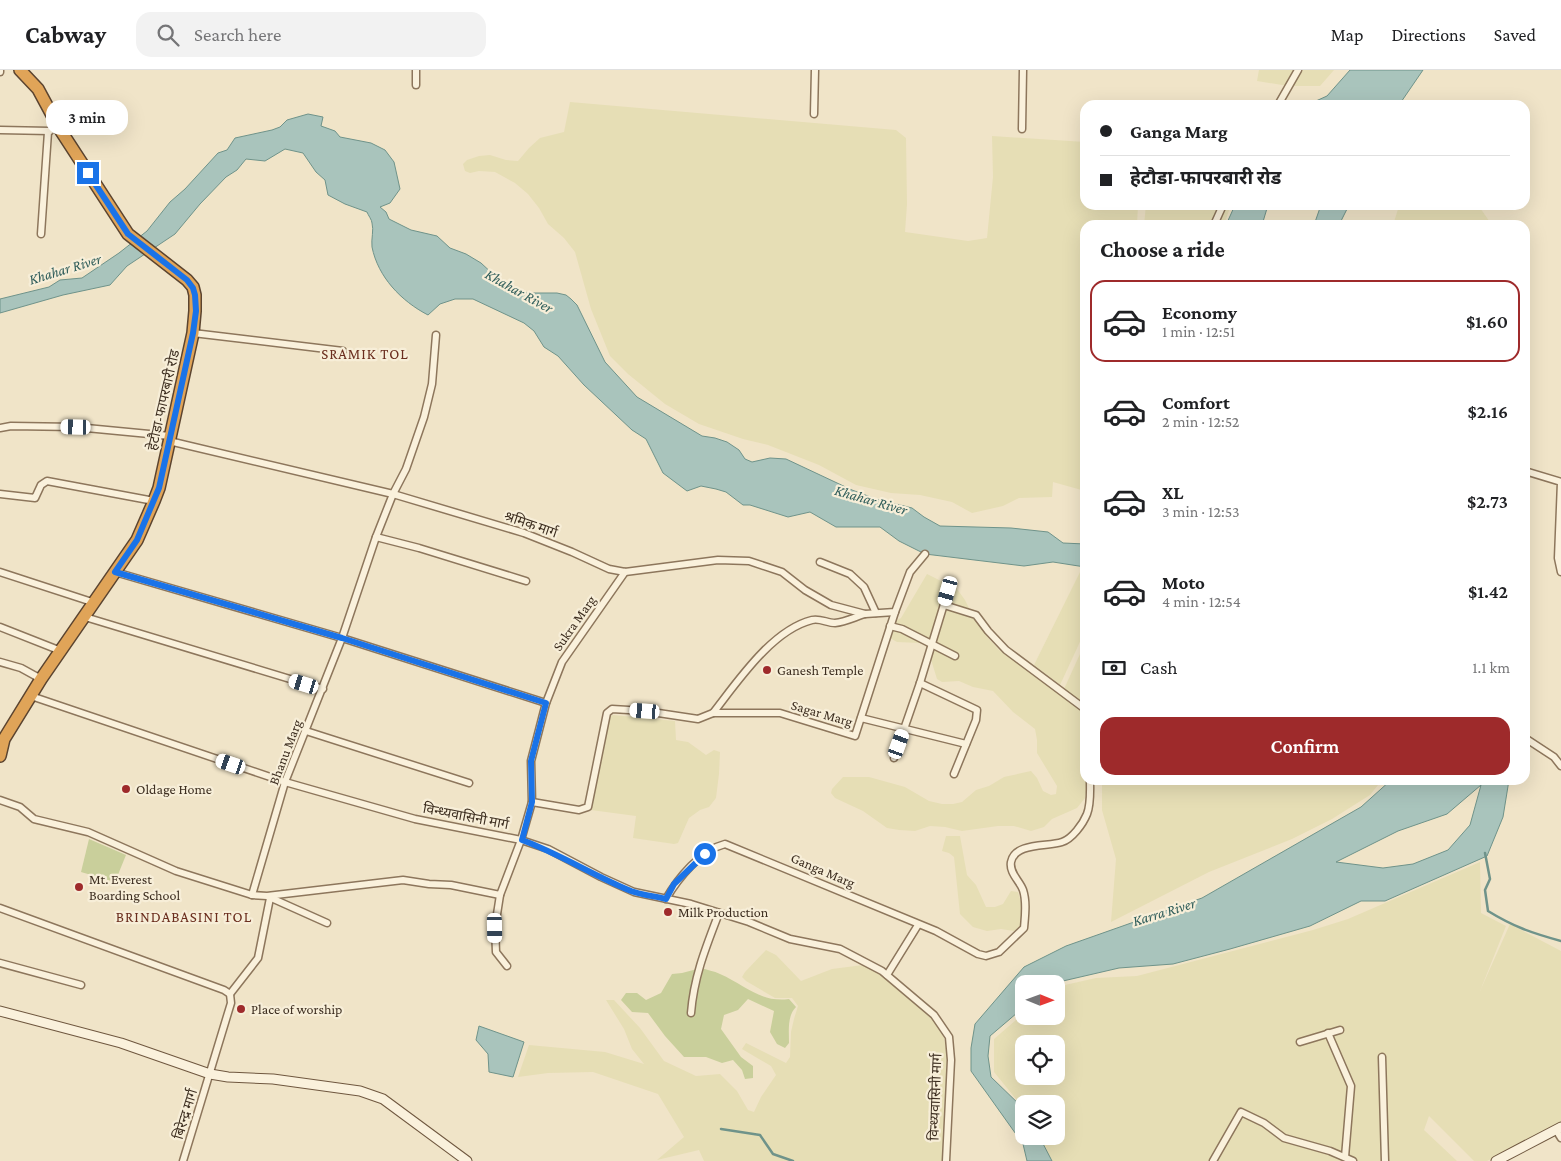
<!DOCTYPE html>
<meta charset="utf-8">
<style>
:root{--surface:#fff;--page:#f2f2f2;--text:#202124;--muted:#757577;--line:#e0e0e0;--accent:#9e2a2b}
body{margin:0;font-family:"Crimson Pro","Noto Sans Devanagari",serif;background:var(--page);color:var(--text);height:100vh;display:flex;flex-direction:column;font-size:19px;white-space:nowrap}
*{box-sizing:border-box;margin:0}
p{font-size:16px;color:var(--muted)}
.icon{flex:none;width:28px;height:28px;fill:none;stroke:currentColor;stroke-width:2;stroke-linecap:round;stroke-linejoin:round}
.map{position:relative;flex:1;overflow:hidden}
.details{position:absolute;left:1080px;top:150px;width:450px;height:565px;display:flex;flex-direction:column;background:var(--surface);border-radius:15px;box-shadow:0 5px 20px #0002}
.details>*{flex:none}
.guide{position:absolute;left:1080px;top:30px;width:450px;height:110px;border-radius:15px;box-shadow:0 5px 20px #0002;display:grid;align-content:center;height:110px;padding:0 20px;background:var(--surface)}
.needle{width:32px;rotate:91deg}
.controls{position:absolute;left:1015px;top:905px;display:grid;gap:10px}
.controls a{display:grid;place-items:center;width:50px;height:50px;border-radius:10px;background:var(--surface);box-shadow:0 5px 20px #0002;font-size:25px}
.end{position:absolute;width:22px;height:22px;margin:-11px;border:6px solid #1a73e8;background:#fff;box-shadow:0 0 0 2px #fff}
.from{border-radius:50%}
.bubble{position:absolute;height:35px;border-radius:15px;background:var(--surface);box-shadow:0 5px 20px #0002;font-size:16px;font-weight:600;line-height:35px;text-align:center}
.car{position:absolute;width:15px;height:30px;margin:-15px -8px;border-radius:6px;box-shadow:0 0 4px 1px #0007;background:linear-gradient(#fff 24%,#345 0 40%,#fff 0 76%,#345 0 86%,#fff 0)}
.guide b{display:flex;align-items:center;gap:18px;height:48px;font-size:19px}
.guide b+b{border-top:1px solid var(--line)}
.guide i{width:12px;height:12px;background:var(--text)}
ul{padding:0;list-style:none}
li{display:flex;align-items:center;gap:15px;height:82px;margin:0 10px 8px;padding:0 10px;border:2px solid transparent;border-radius:15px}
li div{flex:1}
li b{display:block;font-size:19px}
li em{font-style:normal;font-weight:600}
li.on{border-color:var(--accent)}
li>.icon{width:45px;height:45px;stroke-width:1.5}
h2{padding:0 20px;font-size:22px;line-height:60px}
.pay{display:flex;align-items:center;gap:12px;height:55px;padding:0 20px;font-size:19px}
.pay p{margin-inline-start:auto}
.primary-button{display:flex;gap:10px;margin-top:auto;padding:10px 20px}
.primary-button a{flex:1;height:58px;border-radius:15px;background:var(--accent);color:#fff;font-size:20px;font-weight:600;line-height:58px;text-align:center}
header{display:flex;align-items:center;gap:30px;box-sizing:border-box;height:70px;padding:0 25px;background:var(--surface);border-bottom:1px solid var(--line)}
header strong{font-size:24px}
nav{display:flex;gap:28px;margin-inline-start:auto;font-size:18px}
.search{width:350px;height:45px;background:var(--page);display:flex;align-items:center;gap:12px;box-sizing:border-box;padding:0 18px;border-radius:15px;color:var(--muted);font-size:19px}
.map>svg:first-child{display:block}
.farmland{fill:#e6deb5;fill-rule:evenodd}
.green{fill:#c9cf9b}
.water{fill:#a9c4bc;stroke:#6f938a;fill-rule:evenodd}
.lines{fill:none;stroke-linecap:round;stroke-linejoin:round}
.stream{stroke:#6f938a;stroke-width:2.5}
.street-casing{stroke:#8d765c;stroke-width:9}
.secondary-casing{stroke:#6f573f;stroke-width:11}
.highway-casing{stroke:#5b4430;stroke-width:14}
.street{stroke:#faf1dc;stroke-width:6}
.secondary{stroke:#faf1dc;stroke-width:9}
.highway{stroke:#e0a458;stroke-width:11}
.route{stroke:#1a73e8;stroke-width:6}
.poi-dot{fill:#9e2a2b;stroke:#f7eed8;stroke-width:2}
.labels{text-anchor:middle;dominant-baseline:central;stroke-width:4.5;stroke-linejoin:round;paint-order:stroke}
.street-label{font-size:14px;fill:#3d2e20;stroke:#f7eed8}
.poi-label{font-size:14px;fill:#3d2e20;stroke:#f7eed8;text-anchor:start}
.water-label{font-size:15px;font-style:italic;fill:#2f5d5a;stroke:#f7eed8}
.neighbourhood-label{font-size:15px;letter-spacing:1px;fill:#6b2e1e;stroke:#f7eed8}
</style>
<header>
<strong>Cabway</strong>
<div class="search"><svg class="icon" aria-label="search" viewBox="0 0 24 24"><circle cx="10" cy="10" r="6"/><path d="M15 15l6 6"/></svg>Search here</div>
<nav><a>Map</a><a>Directions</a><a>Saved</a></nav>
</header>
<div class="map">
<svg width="1561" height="1091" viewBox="0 0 1561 1091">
<rect width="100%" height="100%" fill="#f0e4c8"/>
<g class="farmland">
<path d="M 1259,0 L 1334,0 L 1320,16 L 1288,16 L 1257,11 Z"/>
<path d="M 570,32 L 896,60 L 906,68 L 907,134 L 905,162 L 968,171 L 987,168 L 993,107 L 992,66 L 1085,72 L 1085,135 L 1138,135 L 1137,155 L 1085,155 L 1085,206 L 1080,207 L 1085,217 L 1085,421 L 1053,412 L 1052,427 L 1019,428 L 1003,436 L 972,443 L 952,432 L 920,425 L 891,423 L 856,415 L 819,395 L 768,375 L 743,369 L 699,354 L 665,334 L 628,304 L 610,286 L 591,239 L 575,182 L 564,168 L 548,154 L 539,138 L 528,124 L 515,113 L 495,102 L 479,101 L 470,103 L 465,101 L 463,94 L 467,90 L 479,86 L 490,85 L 506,90 L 518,91 L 529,78 L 540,68 L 564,62 Z"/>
<path d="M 1146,135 L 1231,135 L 1224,155 L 1144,155 Z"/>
<path d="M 1457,135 L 1478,135 L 1492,155 L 1393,155 L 1399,136 L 1431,137 Z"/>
<path d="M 1080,502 L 1085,502 L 1085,561 L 1060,615 L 1034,595 Z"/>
<path d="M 927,504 L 957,519 L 965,530 L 973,546 L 988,568 L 999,580 L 1085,642 L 1084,694 L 1085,710 L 1088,710 L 1085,728 L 1077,738 L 1052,749 L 1044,757 L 1031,761 L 1014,756 L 998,756 L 962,761 L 945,757 L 930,756 L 915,761 L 899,760 L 887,758 L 863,741 L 835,728 L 831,723 L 832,719 L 843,707 L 869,707 L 905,717 L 929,731 L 942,734 L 953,734 L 962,732 L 976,720 L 989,716 L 1004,707 L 1031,701 L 1037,708 L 1043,721 L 1051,725 L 1056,724 L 1057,716 L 1037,683 L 1037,670 L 1035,659 L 1013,642 L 993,621 L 973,617 L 959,611 L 942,612 L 937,609 L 929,583 L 925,575 L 920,573 L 897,572 L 890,568 L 894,552 L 901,548 Z"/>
<path d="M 1085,573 L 1085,634 L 1064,619 Z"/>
<path d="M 613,645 L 675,651 L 676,670 L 688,672 L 706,685 L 714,680 L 720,682 L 719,704 L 716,728 L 709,737 L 700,740 L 689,748 L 678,773 L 674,774 L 633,768 L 636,746 L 591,740 L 609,647 Z"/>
<path d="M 1102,710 L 1382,710 L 1370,725 L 1332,749 L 1292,769 L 1209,802 L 1111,852 L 1116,789 L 1102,740 Z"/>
<path d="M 946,766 L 960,766 L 967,805 L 976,815 L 986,837 L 995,837 L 1003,834 L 1011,821 L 1018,822 L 1022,836 L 1020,857 L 1014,861 L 1001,859 L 987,861 L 973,857 L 960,844 L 954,787 L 949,783 L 942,781 Z"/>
<path d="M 1480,792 L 1481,843 L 1506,856 L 1480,921 L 1510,854 L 1561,881 L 1561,1052 L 1487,1091 L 1474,1091 L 1429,1046 L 1424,1060 L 1457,1091 L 1052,1091 L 1039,1066 L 1056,1066 L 1056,1034 L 1024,1034 L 1024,1039 L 994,1002 L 994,969 L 1024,943 L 1024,946 L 1056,946 L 1056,917 L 1096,908 L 1137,906 L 1313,860 L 1348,849 ZM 1024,974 L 1056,974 L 1056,1006 L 1024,1006 Z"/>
<path d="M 766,880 L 776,885 L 801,911 L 832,899 L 863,895 L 882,905 L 934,951 L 944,968 L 948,989 L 943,1091 L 704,1091 L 699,1080 L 657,1090 L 684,1067 L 658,1024 L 593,1002 L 548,1003 L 518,1007 L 529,975 L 605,982 L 644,994 L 632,979 L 624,959 L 606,930 L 614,930 L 640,958 L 664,991 L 696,1006 L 720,1004 L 737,1021 L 748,1040 L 754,1042 L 761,1027 L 776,1005 L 771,996 L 742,979 L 746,973 L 786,993 L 790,987 L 791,962 L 794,949 L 798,936 L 792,928 L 775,928 L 746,911 L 742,907 L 745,902 Z"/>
</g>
<g class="green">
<path d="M 89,769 L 126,785 L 115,812 L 81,802 Z"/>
<path d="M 701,898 C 707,900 714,901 720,904 C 745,915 761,933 789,929 L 796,937 C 787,946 789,961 789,973 L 785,978 L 777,974 L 770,962 L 774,941 L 748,929 L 738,940 L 724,945 L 721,959 L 741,987 L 753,996 L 753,1008 L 745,1009 L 742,1000 L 733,990 L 722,993 L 706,987 L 684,987 L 665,966 L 648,943 L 632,942 L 621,930 L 626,923 L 637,923 L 646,930 L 661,923 L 672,904 L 682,903 Z"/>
</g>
<g class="water">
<path d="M 1350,0 L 1423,0 L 1399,35 L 1307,35 L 1327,26 Z"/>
<path d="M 308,44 L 323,47 L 321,56 L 335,61 L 340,67 L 371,73 L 385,80 L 394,92 L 400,119 L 390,133 L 380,137 L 386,142 L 389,149 L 411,160 L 437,166 L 450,178 L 466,184 L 481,193 L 495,206 L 514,217 L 528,223 L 557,223 L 566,225 L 571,229 L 577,235 L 605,292 L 637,327 L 702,366 L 715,368 L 727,372 L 739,380 L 745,389 L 752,392 L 770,388 L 786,389 L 852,420 L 876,429 L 912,438 L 924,447 L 940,456 L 1011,458 L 1048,462 L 1063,473 L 1085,474 L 1085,497 L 1053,492 L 1024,496 L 925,484 L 899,471 L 880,457 L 836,457 L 810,442 L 788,447 L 750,435 L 743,435 L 726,422 L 716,419 L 701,416 L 687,421 L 663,403 L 646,369 L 632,360 L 584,315 L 558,286 L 544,277 L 534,261 L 524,253 L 473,229 L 455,229 L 440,234 L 428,245 C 401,231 378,207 372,177 C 371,169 374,160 372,153 C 372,150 368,145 367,142 L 345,134 L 328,125 L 325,110 L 316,102 L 303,83 L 285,79 L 265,91 L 246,89 L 237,100 L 226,107 L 200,134 L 175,164 L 127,196 L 110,215 L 63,225 L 0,243 L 0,229 L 49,217 L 60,210 L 82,208 L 119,183 L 147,161 L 170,132 L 185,119 L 218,83 L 227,80 L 235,68 L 272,60 L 280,57 L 287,50 Z"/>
<path d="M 1235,135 L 1268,135 L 1262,155 L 1226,155 Z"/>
<path d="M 1321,135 L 1349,135 L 1339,155 L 1314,155 Z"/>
<path d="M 1391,710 L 1509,710 L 1503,747 L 1487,786 L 1385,831 L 1361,831 L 1310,856 L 1230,879 L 1173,894 L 1119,898 L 1050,914 L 1024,914 L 1024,937 L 990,966 L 988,986 L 991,1007 L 1024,1039 L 1024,1066 L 1039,1066 L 1052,1091 L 1027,1091 L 1023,1074 L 971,1001 L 971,978 L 975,954 L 1024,897 L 1066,876 L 1202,828 L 1361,737 ZM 1481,715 L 1470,755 L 1448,780 L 1413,794 L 1383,798 L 1336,792 L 1398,761 L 1447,744 Z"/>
<path d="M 479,956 L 524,972 L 513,1007 L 489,1002 L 488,984 L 476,970 Z"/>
</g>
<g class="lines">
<g class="stream">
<path d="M 1485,783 L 1490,809 L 1485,820 L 1488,841 C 1514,857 1532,863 1561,871"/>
<path d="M 721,1059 L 760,1065 L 773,1084 L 793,1091"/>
</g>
<defs>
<g id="street">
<path d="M 0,2 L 0,0"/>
<path d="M 416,15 L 416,0"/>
<path d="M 1278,35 L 1298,0"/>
<path d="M 814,44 L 815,0"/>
<path d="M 1022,59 L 1023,0"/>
<path d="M 0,60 L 50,61"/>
<path d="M 1214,155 L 1223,135"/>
<path d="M 41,164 L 48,62"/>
<path d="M 193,263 L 343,281"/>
<path d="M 0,358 L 11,356 L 76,357 L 170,366"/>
<path d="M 169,371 L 393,424 L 524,463 L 572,482 L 609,499 L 625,502 L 718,490 L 749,491 L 782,502 L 805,520 L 831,535 L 865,544 L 895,542 L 910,502 L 925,484"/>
<path d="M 1525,401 L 1561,412 L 1558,488 L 1561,502"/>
<path d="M 0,424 L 35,428 L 41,415 L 47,411 L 154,431"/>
<path d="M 376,467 L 419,478 L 526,511"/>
<path d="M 820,492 L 850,504 L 864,517 L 876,543"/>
<path d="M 0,502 L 95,533"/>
<path d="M 115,502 L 342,568 L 546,633"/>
<path d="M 944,535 L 976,545 L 988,561 L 1006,580 L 1085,639"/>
<path d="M 85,547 L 323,619"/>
<path d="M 890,556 L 902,559 L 955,586"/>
<path d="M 0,557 L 61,581"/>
<path d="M 0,592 L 21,598 L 41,609"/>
<path d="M 920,613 L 977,640 L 976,650 L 954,704"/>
<path d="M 31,626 L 285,712 L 415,749 L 521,770 L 548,779 L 601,807 L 634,822 L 691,834 L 749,852 L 790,869 L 840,879 L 882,901 L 934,945 L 949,967 L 951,990 L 946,1091"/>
<path d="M 713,643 L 780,643 L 855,666 L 895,542"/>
<path d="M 861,648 L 966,674"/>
<path d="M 306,661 L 469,713"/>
<path d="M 1525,668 L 1554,687 L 1561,696"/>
<path d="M 894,688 L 920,613 L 948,521"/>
<path d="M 0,730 L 20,737 L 34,749 L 88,762 L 176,801 L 252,825 L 285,712 L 342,568 L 376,467 L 393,424 L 406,399 L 424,347 L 432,314 L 436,265"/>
<path d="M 532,732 L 579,740 L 588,737 L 607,643 L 612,639 L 645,641 L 698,649 L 713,643 C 738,611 772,560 812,550 C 820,548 827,553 835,553 C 845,552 855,547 865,544"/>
<path d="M 252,825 L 267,826 L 403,810 L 429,814 L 451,815 L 500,825"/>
<path d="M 269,827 L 327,853"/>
<path d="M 666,829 C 678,808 701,780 725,774 L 936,861 L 978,884 L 986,886 L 999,882 L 1024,858 C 1025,846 1027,832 1023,820 C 1020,811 1009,803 1011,792 C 1015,772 1048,777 1062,772 C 1072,769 1083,754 1087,744 C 1091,734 1090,721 1090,710"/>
<path d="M 0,838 L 224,920 L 230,924 L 231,933 L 183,1091"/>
<path d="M 0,893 L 81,915"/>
<path d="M 507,896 L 496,882 L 495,857 L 500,825 L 521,770 L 532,732 L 531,691 L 546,633 L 562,592 L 625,502"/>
<path d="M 887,905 L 918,855"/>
<path d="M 230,924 L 258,888 L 270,828"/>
<path d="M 691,943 C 694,906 706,877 719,843"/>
<path d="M 1328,963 L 1351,1016 L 1345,1087"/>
<path d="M 1300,972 L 1340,960"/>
<path d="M 1382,987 L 1385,1091"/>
<path d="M 1556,1060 L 1561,1068"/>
<path d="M 1213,1091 L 1241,1042 L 1264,1053 L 1284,1068 L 1330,1081 L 1353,1091"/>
</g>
<g id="secondary">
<path d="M 0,941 L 121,973 L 210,1004 L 228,1007 L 273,1009 L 360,1021 L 383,1029 L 467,1091"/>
<path d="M 1496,1091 L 1561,1057"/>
</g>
<path id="highway" d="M 0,686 L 4,669 L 41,609 L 137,470 L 154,431 L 159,418 L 193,263 L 195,241 L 195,225 L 193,217 L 187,210 L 128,164 L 59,58 L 38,19 L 20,0"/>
</defs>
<use href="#street" class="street-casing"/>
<use href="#secondary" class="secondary-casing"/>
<use href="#highway" class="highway-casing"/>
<use href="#street" class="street"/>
<use href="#secondary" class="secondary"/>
<use href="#highway" class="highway"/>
</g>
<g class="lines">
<path class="route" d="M 88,103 L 128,164 L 187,210 L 193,218 L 195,225 L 196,241 L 193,263 L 159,418 L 137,470 L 115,502 L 342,568 L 546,633 L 531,691 L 532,732 L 522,770 C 560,784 594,806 631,821 C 642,825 654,826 666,829 L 674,814 L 705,784"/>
</g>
<g class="poi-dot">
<circle cx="767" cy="600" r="5"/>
<circle cx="126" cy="719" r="5"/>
<circle cx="79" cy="817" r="5"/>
<circle cx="668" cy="842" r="5"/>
<circle cx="241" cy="939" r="5"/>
</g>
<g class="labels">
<g class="street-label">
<text transform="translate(163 330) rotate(-77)">हेटौडा-फापरबारी रोड</text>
<text transform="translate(531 454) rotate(19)">श्रमिक मार्ग</text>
<text transform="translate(574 553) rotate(-55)">Sukra Marg</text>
<text transform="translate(822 643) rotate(16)">Sagar Marg</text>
<text transform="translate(285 682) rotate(-69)">Bhanu Marg</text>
<text transform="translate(466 746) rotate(11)">विन्ध्यवासिनी मार्ग</text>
<text transform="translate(823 800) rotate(23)">Ganga Marg</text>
<text transform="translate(935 1027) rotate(-88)">विन्ध्यवासिनी मार्ग</text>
<text transform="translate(185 1044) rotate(-73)">बिरेन्द्र मार्ग</text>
</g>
<g class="poi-label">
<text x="777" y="600">Ganesh Temple</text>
<text x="136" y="719">Oldage Home</text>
<text x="89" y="809">Mt. Everest<tspan x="89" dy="16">Boarding School</tspan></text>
<text x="678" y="842">Milk Production</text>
<text x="251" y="939">Place of worship</text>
</g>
<g class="water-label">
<text transform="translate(65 199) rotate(-17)">Khahar River</text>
<text transform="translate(519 221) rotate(29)">Khahar River</text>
<text transform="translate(871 430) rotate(16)">Khahar River</text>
<text transform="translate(1164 842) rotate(-17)">Karra River</text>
</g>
<g class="neighbourhood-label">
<text x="365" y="284">SRAMIK TOL</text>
<text x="184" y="847">BRINDABASINI TOL</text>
</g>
</g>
</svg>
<div class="controls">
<a><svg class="needle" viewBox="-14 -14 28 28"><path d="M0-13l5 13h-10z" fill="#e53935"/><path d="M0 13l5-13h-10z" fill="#757577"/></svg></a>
<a><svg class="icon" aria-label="locate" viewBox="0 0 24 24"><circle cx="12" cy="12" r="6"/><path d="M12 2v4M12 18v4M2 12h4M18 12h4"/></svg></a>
<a><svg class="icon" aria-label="layers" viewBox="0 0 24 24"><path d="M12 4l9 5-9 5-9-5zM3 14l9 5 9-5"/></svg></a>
</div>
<i class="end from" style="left:705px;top:784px"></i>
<i class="end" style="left:88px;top:103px"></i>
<div class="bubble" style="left:46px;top:30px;width:82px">3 min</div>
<i class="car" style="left:76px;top:357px;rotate:271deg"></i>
<i class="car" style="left:948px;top:521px;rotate:196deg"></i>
<i class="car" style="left:304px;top:614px;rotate:287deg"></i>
<i class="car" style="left:645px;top:641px;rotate:274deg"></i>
<i class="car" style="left:899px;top:674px;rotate:20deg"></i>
<i class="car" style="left:231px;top:694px;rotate:289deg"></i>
<i class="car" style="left:495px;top:858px;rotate:179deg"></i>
<div class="guide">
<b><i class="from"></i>Ganga Marg</b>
<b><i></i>हेटौडा-फापरबारी रोड</b>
</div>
<section class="details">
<h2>Choose a ride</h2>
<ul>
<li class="on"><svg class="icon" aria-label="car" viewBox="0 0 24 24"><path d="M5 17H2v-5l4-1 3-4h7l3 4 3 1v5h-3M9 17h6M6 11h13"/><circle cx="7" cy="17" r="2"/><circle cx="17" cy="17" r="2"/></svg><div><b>Economy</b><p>1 min · 12:51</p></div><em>$1.60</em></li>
<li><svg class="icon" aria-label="car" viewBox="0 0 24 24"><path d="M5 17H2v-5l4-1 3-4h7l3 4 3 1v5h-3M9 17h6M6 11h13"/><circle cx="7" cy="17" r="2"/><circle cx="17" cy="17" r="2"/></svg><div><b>Comfort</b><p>2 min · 12:52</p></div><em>$2.16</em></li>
<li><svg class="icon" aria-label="car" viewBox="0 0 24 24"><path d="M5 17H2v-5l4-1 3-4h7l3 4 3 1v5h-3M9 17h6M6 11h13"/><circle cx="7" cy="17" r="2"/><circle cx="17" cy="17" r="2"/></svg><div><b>XL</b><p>3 min · 12:53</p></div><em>$2.73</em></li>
<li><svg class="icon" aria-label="car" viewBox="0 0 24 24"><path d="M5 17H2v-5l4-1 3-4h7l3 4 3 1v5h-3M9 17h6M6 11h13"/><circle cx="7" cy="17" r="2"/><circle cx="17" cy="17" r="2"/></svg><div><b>Moto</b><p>4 min · 12:54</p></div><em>$1.42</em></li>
</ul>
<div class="pay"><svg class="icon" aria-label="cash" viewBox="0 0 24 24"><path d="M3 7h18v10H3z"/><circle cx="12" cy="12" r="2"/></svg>Cash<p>1.1 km</p></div>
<div class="primary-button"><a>Confirm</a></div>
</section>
</div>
